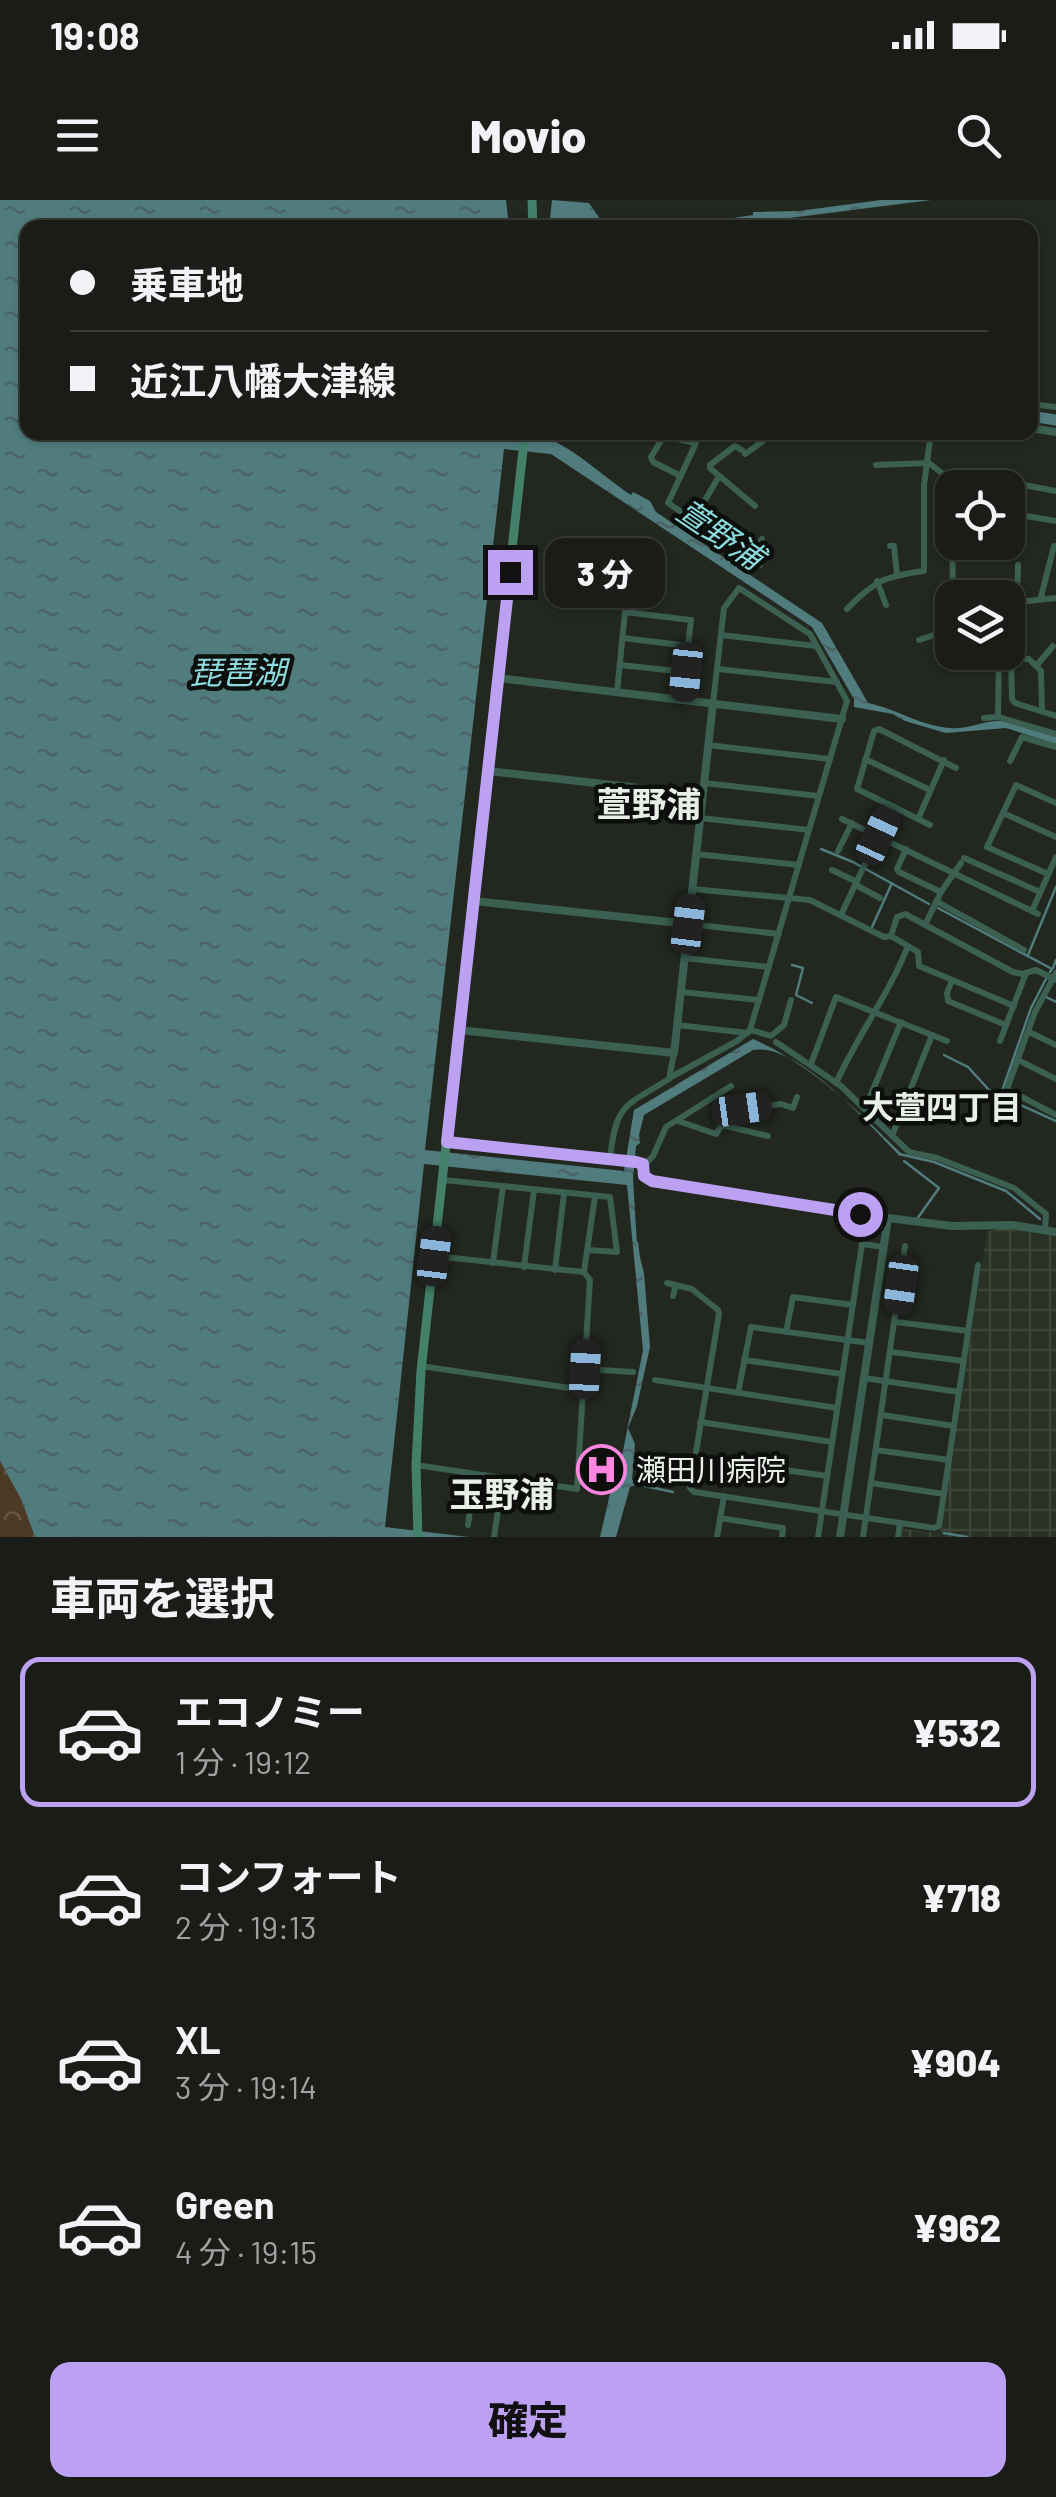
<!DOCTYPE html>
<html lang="ja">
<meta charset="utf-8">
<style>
:root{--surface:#1a1d17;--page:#272a24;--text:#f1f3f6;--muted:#9fa2a1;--line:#383b36;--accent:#bca0f2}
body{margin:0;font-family:Barlow,"Noto Sans JP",sans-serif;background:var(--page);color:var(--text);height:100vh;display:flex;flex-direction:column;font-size:38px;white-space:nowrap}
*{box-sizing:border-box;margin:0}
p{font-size:32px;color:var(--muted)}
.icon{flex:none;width:55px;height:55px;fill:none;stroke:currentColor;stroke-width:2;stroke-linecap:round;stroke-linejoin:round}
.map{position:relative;height:1337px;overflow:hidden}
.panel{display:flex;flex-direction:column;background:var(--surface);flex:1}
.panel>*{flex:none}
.top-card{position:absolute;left:20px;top:20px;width:1018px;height:220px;border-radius:20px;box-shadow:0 2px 8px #0004,0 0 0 2px var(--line);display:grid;align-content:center;height:220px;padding:0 50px;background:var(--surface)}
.controls{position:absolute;left:935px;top:270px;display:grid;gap:20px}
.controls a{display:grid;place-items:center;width:90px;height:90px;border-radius:20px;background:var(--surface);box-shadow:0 2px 8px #0004,0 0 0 2px var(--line);font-size:50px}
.end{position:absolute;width:45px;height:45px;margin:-22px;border:12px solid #bca0f2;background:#111;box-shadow:0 0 0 5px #111}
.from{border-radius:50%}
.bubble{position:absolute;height:70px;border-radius:20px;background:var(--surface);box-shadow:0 2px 8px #0004,0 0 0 2px var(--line);font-size:32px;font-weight:800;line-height:70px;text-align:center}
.car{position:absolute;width:30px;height:60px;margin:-30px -15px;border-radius:12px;box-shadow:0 0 8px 2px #0007;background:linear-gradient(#222 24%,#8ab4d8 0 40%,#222 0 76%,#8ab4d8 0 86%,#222 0)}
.top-card b{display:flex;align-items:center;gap:35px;height:95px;font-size:38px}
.top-card b+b{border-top:2px solid var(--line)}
.top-card i{width:25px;height:25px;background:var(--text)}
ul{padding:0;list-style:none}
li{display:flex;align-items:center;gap:30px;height:150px;margin:0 20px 15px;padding:0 30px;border:5px solid transparent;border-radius:20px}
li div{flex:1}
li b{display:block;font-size:38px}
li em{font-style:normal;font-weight:800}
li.active{border-color:var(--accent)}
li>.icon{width:90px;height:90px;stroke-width:1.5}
h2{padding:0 50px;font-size:45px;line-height:120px}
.button{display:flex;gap:20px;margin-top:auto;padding:20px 50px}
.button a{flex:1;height:115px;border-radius:20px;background:var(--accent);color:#111;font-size:40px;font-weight:800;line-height:115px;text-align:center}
.status{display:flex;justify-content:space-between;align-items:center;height:70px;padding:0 50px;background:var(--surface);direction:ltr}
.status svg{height:28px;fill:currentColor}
header{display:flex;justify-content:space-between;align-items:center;height:130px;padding:0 50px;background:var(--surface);font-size:45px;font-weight:800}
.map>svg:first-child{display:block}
.industrial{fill:url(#industrial-grid)}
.park{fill:url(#park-crowns)}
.water{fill:url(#water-ripples)}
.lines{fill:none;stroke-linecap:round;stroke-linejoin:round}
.stream{stroke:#507c7e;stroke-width:2.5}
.river{stroke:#507c7e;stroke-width:11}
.minor{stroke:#3b5f51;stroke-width:6}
.tertiary{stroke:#3b5f51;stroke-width:8}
.secondary{stroke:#438069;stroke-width:9}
.route{stroke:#bca0f2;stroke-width:12}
.labels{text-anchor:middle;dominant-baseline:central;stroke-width:9;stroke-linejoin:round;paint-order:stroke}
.poi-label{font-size:30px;fill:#eaeee8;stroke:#0d0f0c;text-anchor:start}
.water-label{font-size:32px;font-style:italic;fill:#8cdbdf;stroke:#0d0f0c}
.neighbourhood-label{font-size:32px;font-weight:bold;fill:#eaeee8;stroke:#0d0f0c}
.quarter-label{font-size:35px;font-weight:bold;fill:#eaeee8;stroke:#0d0f0c}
</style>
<div class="status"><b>19:08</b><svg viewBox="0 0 49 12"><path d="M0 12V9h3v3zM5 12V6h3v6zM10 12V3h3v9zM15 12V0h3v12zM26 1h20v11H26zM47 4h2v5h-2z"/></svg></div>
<header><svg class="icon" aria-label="menu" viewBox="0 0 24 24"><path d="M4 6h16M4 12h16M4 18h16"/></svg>Movio<svg class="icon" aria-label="search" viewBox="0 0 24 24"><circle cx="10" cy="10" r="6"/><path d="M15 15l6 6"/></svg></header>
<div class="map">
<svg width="1056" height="1337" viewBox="0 0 1056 1337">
<defs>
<pattern id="industrial-grid" width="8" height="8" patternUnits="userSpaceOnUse" patternTransform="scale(2.5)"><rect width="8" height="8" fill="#283124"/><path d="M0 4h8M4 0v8" fill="none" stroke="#3d4539"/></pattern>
<pattern id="park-crowns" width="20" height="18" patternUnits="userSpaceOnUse" patternTransform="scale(2.5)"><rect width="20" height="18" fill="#4c3a24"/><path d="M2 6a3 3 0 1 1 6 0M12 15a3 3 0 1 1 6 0" fill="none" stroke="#665744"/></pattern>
<pattern id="water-ripples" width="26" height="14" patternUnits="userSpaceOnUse" patternTransform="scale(2.5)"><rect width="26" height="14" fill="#507c7e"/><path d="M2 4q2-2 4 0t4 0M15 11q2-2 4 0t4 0" fill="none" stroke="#4c6465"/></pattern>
</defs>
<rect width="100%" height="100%" fill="#22271f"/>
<path class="industrial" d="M 1000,1028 L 1056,1035 L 1056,1337 L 901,1337 L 903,1329 L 940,1333 L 987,1032 Z"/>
<path class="park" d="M 0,1261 L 21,1299 L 35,1337 L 0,1337 Z"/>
<g class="water">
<path d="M 0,0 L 506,0 L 509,27 L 28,28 L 28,232 L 506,232 L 506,239 L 533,242 L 543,236 C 577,250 601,275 631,295 L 633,292 L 650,301 L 656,312 L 822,423 L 868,503 C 897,509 920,526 950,528 C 966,530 980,522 996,521 C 1016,520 1037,530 1056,537 L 1056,544 L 1006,528 L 946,533 L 905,521 L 893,514 L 854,507 L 854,499 L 812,427 L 551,254 L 504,249 L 425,950 L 624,971 L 634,910 L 753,839 C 812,865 855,908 902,954 L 900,956 C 869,925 798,842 753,850 L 644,915 L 639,935 L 640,943 L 636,946 L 633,978 L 637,1046 L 644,1073 L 650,1147 L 637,1206 L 628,1228 L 635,1244 L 632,1280 L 638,1284 L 630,1287 L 616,1337 L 600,1337 L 615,1272 L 620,1266 L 643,1150 L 627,985 L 424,964 L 385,1327 L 469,1337 L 35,1337 L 21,1299 L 0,1261 Z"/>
<path d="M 552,0 L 589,3 L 600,19 L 610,20 L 611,26 L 714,21 L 753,15 L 753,12 L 799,11 L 881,0 L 931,0 L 718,27 L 549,27 Z"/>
</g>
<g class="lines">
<g class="stream">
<path d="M 821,649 L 853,662 L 929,704"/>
<path d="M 938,708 L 1052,769 L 1050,772"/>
<path d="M 872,727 L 892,683"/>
<path d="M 1028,755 L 1056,687"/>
<path d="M 792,765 L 803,768 L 796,795 L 812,803"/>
<path d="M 1053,768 L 1056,760"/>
<path d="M 1044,796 L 1056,802"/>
<path d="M 944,855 L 968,867 L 990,891 L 1056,921"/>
<path d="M 1001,894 L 1031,808 L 1046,779"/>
<path d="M 899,954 L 934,962 L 1006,991 L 1040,1019"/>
<path d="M 904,961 L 939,988 L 917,1019"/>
<path d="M 637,1043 L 639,1060"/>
<path d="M 645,1286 L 673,1292"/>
<path d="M 944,1333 L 967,1337"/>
</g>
<path class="river" d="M 1030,216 L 1056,220"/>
<g class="minor">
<path d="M 1030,204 L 1056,207"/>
<path d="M 665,234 L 651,257 L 653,262 L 681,276"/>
<path d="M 663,236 L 696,243 L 668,303 L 760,365"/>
<path d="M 742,250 L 735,246 L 710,265 L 710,268 L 755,306"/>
<path d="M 745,254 L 766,239 L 768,232"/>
<path d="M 876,265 L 929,263 L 943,274 L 972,275"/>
<path d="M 1008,313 L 1056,321"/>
<path d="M 952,317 L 953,398"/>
<path d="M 694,319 L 718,278"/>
<path d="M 1016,329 L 1024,285 L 1056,291"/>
<path d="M 721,339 L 729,326"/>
<path d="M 890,346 L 894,346 L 897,375"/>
<path d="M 750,359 L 762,339"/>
<path d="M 877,381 L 886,405"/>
<path d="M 991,383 L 996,398"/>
<path d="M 1041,397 L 1054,346"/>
<path d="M 1017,401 L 1018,365"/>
<path d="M 1008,403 L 1056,398"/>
<path d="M 847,409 C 874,381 885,376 924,371 L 924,285 L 931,232"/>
<path d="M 721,435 L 816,446"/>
<path d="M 623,438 L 689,446"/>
<path d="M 919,440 L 952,429"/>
<path d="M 999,452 L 998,517 L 1056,534"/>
<path d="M 1001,452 L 1005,458 L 1029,459 L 1041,471 L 1042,510"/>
<path d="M 1011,458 L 1012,499 L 1015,503 L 1056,516"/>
<path d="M 620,465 L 686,472"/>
<path d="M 1037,465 L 1053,446"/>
<path d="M 717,469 L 837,482"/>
<path d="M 617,492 L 625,412 L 691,420 L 682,500"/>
<path d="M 984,518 L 998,517"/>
<path d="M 708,545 L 830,559"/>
<path d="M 865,559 L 930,590"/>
<path d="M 1010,561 L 1022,537 L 1056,547"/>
<path d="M 704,583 L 819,596"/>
<path d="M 892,606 L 930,625"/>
<path d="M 1003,613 L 1056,637"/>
<path d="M 700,618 L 809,630"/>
<path d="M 842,619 L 1038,714"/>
<path d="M 918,619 L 944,560"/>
<path d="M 906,649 L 897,669 L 899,672 L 941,692"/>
<path d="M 838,651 L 852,623"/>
<path d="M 696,654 L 799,665"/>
<path d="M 964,658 L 1040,692"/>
<path d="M 832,670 L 857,682"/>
<path d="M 1048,674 L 987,647 L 1016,585 L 1056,603"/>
<path d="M 856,685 L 880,698"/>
<path d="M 692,689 L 810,700 L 884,737 L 891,736"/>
<path d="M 936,701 L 1024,750"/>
<path d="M 1032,711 L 1056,657"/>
<path d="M 841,715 L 892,606 L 857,589 L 874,531 L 879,529 L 956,568"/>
<path d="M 688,724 L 779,734"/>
<path d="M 925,725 L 941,692 L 961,663"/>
<path d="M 684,758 L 769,767"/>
<path d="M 1056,773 L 1035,812 L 1007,889 L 1056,915"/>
<path d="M 952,780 L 947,793 L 948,801 L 1006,825"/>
<path d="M 681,792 L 759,800"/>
<path d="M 1014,806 L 919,766 L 918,752 L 891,736 L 897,717 L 905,714 L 1013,772 L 1022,774 L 1036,770 L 1056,780"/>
<path d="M 677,825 L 748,833"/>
<path d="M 751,830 L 771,836 L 784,825 L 791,800"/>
<path d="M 1029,832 L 1056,845"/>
<path d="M 1000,841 L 1026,773"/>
<path d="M 776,842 L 841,886 L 909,952 L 937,958 L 1014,988 L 1046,1014 L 1045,1029"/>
<path d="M 1018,860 L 1056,879"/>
<path d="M 811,864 L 836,797 L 947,841"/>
<path d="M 671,877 L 737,841 L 750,830 L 847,501 L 810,434 L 739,388 L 724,408 L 713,503"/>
<path d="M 836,883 C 858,835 889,794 908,746"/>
<path d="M 865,909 L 901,822"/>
<path d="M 678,921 L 716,934 L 722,925 L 768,936"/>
<path d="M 731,925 L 742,909 L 781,904 L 793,908 L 797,897"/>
<path d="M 892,936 L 932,835"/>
<path d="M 610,959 C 616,903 624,907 669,879 L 674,853"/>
<path d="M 644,966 L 653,956 L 666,927 L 731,886"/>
<path d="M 443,980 L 610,997 L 617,1052 L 588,1050"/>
<path d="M 648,980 L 888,1018"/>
<path d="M 434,1056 L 584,1072 L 595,996"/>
<path d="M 493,1063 L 503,986"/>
<path d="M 524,1067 L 534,990"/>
<path d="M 555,1070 L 564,993"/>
<path d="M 667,1083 L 692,1089 L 718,1110 L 719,1114 L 690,1288 L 694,1292 L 934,1328 L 939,1326 L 978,1065"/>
<path d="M 673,1096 L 676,1085"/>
<path d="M 896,1122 L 968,1131"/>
<path d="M 786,1132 L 793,1097 L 853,1105"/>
<path d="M 891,1152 L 964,1161"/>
<path d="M 744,1160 L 842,1174"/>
<path d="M 585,1169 L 633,1172"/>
<path d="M 864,1178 L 959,1192"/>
<path d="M 655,1180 L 837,1208"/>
<path d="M 583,1190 L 590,1080 L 584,1072"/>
<path d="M 738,1193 L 751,1127 L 869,1143"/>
<path d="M 882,1215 L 954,1226"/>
<path d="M 700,1222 L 832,1242"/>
<path d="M 876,1250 L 949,1260"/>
<path d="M 695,1257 L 827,1276"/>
<path d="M 416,1265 L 577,1289 L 583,1190 L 421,1166"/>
<path d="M 871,1283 L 944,1294"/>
<path d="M 720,1318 L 783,1328 L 782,1337"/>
<path d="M 468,1325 L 475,1274"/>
<path d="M 494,1337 L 503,1278"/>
<path d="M 717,1337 L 724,1296"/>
<path d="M 818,1337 L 862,1044 L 884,1047"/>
<path d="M 863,1337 L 905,1046"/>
<path d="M 898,1337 L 900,1324"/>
</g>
<g class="tertiary">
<path d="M 1030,228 L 1056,232"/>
<path d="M 498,478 L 842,519"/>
<path d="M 488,571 L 702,595"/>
<path d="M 474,701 L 688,724"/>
<path d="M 459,830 L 674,853 L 713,503"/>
<path d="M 447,942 L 640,962 L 648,980"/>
<path d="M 840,1337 L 888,1018 L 952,1026 L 1012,1025 L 1056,1032"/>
</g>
<g class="secondary">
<path d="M 532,0 L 533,28"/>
<path d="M 418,1337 L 416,1265 L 421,1171 L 525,232"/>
</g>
</g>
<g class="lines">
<path class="route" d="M 510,372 L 447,942 L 636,962 L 643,964 L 644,976 L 652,981 L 860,1014"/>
</g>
<defs>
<symbol id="hospital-ring" viewBox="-11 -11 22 22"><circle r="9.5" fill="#0d0f0c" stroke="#fe86e0" stroke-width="1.5"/><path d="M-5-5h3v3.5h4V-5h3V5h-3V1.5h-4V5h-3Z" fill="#fe86e0"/></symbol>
</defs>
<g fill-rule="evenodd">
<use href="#hospital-ring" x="574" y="1242" width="55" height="55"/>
</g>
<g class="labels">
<g class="poi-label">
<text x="636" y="1269">瀬田川病院</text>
</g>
<g class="water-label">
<text transform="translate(721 333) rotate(34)">萱野浦</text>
<text x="238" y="471">琵琶湖</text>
</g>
<g class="neighbourhood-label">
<text x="942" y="906">大萱四丁目</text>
</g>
<g class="quarter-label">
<text x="649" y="603">萱野浦</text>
<text x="502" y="1293">玉野浦</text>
</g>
</g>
</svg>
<div class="controls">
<a><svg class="icon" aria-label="locate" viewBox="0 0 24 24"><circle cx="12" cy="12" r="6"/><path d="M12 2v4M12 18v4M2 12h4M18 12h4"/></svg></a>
<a><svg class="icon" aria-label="layers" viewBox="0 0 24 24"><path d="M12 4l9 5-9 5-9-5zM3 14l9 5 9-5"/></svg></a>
</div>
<i class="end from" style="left:860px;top:1014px"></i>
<i class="end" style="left:510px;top:372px"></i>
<div class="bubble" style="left:545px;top:338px;width:120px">3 分</div>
<i class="car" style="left:686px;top:472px;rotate:186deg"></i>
<i class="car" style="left:878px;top:636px;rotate:25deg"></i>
<i class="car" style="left:688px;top:724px;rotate:7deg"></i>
<i class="car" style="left:742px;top:909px;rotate:82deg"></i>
<i class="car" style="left:434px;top:1056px;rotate:7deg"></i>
<i class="car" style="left:901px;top:1085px;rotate:188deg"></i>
<i class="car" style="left:585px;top:1169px;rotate:3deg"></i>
<div class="top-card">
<b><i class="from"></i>乗車地</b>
<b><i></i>近江八幡大津線</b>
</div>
</div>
<section class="panel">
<h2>車両を選択</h2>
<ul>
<li class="active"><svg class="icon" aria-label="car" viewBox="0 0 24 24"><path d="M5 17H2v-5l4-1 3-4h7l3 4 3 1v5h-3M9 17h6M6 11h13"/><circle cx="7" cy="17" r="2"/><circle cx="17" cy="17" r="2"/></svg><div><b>エコノミー</b><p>1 分 · 19:12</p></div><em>¥532</em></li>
<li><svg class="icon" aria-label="car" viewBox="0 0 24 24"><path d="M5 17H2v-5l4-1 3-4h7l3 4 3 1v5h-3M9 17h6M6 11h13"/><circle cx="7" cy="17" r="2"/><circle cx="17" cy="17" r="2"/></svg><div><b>コンフォート</b><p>2 分 · 19:13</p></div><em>¥718</em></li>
<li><svg class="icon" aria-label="car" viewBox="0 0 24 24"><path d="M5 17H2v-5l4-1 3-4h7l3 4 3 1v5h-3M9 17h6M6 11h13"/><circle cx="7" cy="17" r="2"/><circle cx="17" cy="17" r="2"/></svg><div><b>XL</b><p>3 分 · 19:14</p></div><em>¥904</em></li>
<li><svg class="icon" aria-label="car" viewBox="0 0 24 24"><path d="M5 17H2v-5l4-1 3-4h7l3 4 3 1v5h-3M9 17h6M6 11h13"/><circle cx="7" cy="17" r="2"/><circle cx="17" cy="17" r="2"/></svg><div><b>Green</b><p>4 分 · 19:15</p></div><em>¥962</em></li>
</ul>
<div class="button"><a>確定</a></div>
</section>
